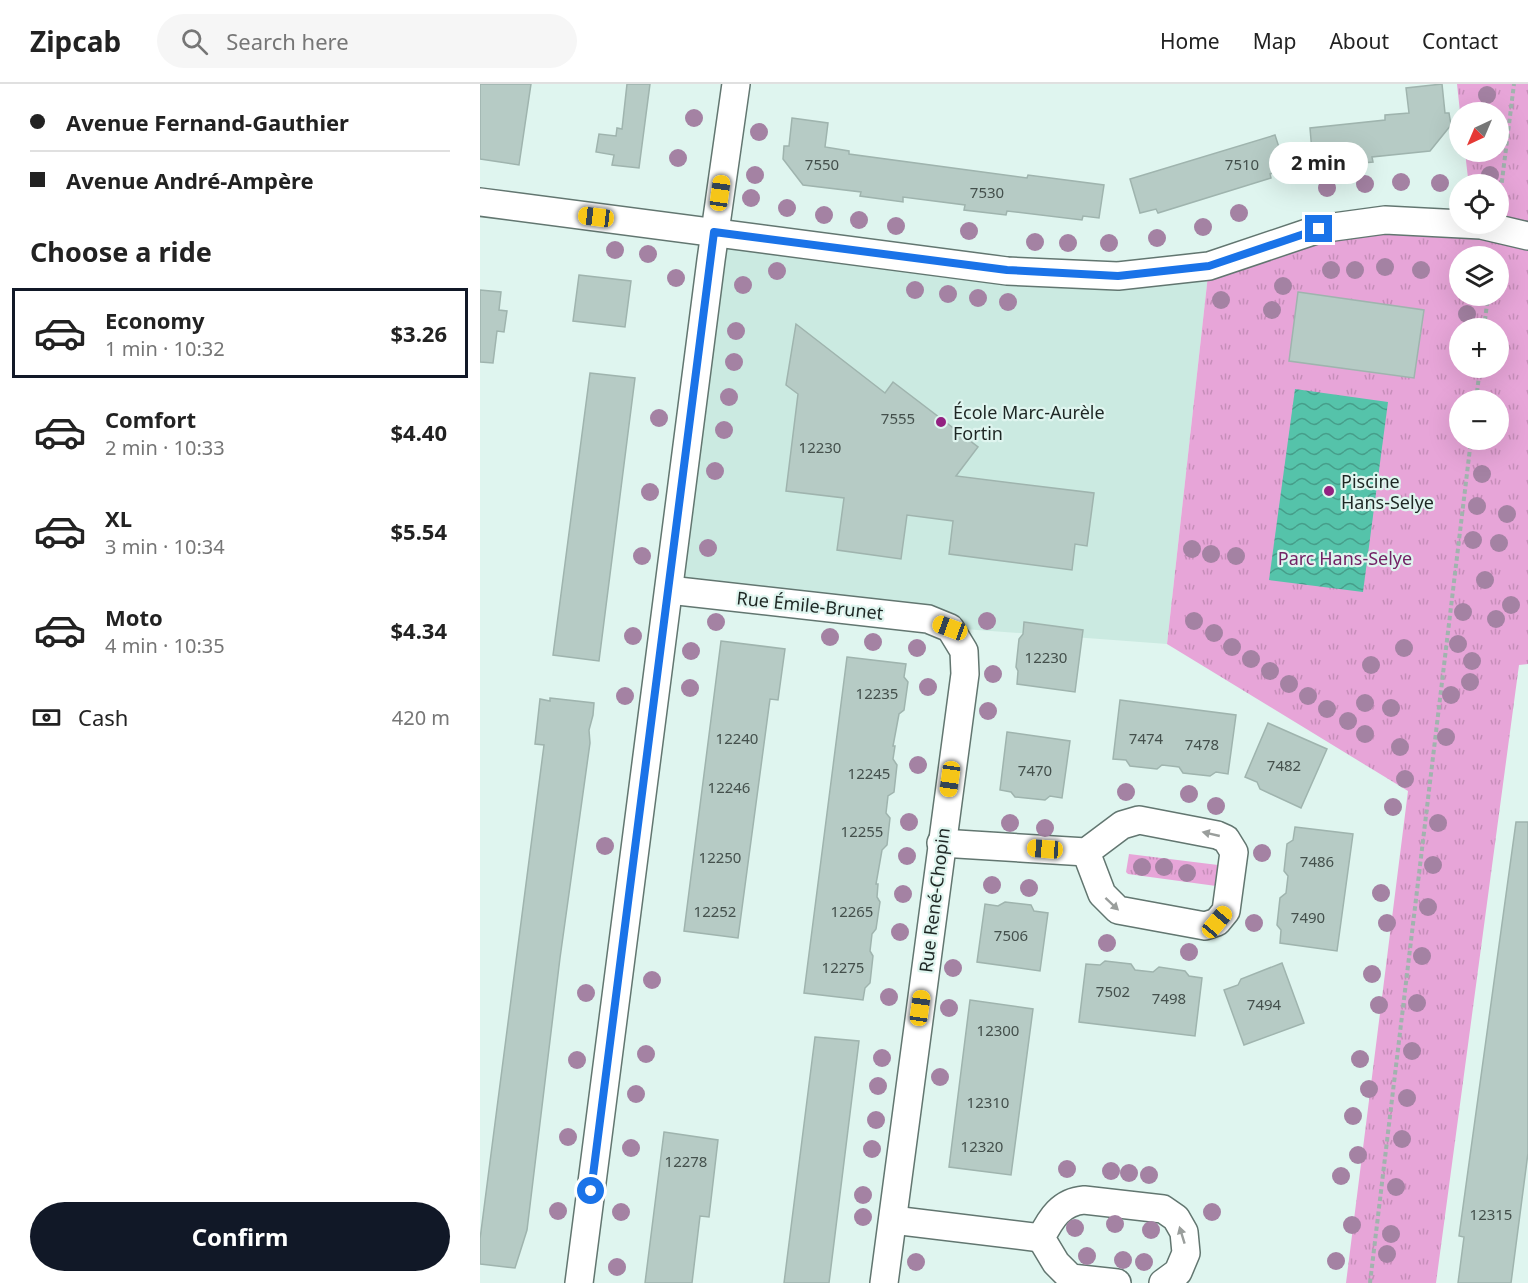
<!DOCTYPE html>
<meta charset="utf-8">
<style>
:root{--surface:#fff;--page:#f6f6f6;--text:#222;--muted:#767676;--line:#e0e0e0;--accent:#111827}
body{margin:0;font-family:"Noto Sans",sans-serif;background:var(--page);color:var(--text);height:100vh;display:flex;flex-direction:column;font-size:22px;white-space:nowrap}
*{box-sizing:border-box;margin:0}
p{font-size:20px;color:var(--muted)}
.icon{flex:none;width:33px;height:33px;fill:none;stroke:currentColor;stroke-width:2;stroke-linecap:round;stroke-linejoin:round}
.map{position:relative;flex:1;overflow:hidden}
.drawer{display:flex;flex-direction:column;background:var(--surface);width:480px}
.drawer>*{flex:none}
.top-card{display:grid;align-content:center;height:132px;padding:0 30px;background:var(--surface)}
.needle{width:39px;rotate:224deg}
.tools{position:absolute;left:969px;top:18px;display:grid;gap:12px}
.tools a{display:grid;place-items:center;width:60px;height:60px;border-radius:50%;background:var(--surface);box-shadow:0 6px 24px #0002;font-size:30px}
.end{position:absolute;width:27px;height:27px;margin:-14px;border:8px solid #1a73e8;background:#fff;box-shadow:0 0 0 3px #fff}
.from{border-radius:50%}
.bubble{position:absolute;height:42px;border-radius:21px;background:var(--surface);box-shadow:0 6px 24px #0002;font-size:20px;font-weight:700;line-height:42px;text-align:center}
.car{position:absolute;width:18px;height:36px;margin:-18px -9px;border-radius:8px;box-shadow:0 0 4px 2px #0007;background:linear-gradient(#f5c518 24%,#345 0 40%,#f5c518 0 76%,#345 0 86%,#f5c518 0)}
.top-card b{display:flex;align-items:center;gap:21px;height:57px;font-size:22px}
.top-card b+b{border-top:2px solid var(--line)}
.top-card i{width:15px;height:15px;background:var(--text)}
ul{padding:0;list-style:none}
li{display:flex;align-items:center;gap:18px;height:90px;margin:0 12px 9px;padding:0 18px;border:3px solid transparent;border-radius:0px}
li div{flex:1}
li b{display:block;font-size:22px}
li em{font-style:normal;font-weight:700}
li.current{border-color:var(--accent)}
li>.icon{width:54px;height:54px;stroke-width:1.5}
h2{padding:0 30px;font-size:27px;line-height:72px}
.pay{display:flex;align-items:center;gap:15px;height:66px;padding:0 30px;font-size:22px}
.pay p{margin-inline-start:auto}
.button{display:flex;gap:12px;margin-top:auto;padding:12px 30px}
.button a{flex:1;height:69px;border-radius:36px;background:var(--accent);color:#fff;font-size:24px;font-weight:700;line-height:69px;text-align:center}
header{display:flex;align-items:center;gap:36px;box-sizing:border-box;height:84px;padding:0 30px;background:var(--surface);border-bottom:2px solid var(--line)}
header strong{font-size:28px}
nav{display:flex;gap:33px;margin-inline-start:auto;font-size:21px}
.search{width:420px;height:54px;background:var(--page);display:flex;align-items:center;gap:15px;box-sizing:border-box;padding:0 21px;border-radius:33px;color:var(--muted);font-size:22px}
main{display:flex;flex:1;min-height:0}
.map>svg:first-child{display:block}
.built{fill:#cbeae1}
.grass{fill:url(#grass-tufts);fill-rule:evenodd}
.water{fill:url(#water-waves)}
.building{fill:#b6cbc5;stroke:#9fb4ae;stroke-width:1.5}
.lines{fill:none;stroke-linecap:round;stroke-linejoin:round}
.minor-casing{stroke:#627670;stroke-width:30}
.path{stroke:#a1b3ae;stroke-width:4;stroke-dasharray:4.5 3;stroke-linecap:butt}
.minor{stroke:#fff;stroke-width:27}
.tree{fill:#a482a3}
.oneway{fill:#9a9e9c}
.route{stroke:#1a73e8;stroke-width:8}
.poi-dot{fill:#932181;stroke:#dff5ef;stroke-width:2}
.labels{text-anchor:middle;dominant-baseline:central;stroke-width:4.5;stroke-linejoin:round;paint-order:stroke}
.number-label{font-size:15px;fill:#44504c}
.poi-label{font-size:18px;fill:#1e2724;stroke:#dff5ef;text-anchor:start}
.park-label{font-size:18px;fill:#732365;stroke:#dff5ef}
.street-label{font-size:18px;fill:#1e2724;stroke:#dff5ef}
</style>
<header>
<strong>Zipcab</strong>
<div class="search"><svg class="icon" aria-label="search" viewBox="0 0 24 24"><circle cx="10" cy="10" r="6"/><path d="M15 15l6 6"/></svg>Search here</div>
<nav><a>Home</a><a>Map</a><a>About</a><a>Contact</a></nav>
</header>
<main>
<section class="drawer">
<div class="top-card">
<b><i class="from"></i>Avenue Fernand-Gauthier</b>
<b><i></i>Avenue André-Ampère</b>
</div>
<h2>Choose a ride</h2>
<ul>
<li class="current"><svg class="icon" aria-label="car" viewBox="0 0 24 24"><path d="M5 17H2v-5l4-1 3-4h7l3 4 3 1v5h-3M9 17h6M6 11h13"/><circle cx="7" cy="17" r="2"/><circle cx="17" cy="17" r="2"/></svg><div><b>Economy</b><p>1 min · 10:32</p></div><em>$3.26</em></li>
<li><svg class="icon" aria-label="car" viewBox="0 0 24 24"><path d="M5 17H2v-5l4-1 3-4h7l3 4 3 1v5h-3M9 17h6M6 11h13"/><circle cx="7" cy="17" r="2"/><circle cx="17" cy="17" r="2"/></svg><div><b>Comfort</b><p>2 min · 10:33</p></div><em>$4.40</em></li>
<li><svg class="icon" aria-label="car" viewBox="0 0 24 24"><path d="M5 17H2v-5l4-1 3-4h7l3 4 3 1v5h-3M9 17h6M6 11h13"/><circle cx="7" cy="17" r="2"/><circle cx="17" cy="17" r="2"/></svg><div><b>XL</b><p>3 min · 10:34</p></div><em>$5.54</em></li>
<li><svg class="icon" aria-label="car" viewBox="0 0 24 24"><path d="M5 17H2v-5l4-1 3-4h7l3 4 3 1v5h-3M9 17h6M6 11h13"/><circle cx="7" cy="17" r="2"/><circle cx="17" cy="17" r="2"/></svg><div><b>Moto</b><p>4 min · 10:35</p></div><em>$4.34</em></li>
</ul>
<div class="pay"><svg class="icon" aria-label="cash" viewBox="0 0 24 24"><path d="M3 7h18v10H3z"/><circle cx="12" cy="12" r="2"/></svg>Cash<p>420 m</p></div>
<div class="button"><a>Confirm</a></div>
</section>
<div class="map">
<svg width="1048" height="1199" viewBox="0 0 1048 1199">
<defs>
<pattern id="grass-tufts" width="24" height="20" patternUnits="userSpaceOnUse" patternTransform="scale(1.5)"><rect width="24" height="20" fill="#e7a5d8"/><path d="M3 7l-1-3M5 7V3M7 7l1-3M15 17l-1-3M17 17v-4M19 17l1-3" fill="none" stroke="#c68eb9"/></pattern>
<pattern id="water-waves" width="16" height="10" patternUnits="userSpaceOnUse" patternTransform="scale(1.5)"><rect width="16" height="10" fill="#55c3aa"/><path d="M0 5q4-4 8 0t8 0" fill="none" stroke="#469e8a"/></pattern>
</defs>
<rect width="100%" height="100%" fill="#dff5ef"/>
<path class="built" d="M 234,148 L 527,187 L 729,182 L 687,560 L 470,544 L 189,506 Z"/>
<g class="grass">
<path d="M 977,0 L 1048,0 L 1048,580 L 1039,581 L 956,1199 L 866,1199 L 928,707 L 687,560 L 729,182 L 839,145 L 1018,140 L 1018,100 L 987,100 L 988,94 L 985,68 L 1018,68 L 1018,28 L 980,28 ZM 980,172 L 1018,172 L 1018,212 L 980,212 ZM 980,244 L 1018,244 L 1018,284 L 980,284 ZM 980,316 L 1018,316 L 1018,356 L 980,356 Z"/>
<path d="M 649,770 L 738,781 L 736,802 L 648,790 L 646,788 Z"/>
</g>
<path class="water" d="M 815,305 L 908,318 L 883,508 L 789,496 Z"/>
<g class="building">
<path d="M 0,0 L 51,0 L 39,81 L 0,75 Z"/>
<path d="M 147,0 L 170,0 L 159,84 L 132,81 L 134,71 L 116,68 L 119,50 L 136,52 L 137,44 L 142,45 Z"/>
<path d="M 962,0 L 965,29 L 969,29 L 971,41 L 950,67 L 892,73 L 893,78 L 850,82 L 850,78 L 833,80 L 830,44 L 905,36 L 905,31 L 929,29 L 926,4 Z"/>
<path d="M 312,34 L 348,39 L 345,63 L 369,67 L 369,70 L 547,94 L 548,91 L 624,101 L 619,134 L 603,132 L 602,136 L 527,127 L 526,131 L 484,126 L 485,121 L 423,113 L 423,118 L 380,112 L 381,108 L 323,101 L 303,75 L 304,62 L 309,62 Z"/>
<path d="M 795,51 L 806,85 L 790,90 L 791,94 L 678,129 L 676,125 L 660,129 L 650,95 Z"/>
<path d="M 99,191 L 151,197 L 145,243 L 93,237 Z"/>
<path d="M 0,206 L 21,208 L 19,226 L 27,227 L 24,248 L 17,247 L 13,279 L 0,278 Z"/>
<path d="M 818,208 L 944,226 L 934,294 L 809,277 Z"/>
<path d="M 316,240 L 405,309 L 413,298 L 498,363 L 476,392 L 614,409 L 607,462 L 595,460 L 592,486 L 469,470 L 473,437 L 427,431 L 421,475 L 357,466 L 364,414 L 306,407 L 318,310 L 306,301 Z"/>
<path d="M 110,289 L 155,294 L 119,577 L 73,571 Z"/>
<path d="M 544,538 L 603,546 L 595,608 L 537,600 L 538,587 L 536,583 L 539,555 L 543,550 Z"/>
<path d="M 241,557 L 305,565 L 298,616 L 290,615 L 258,854 L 204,847 Z"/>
<path d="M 367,573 L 426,580 L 424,593 L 428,598 L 424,626 L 419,630 L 413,662 L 415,662 L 413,675 L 417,681 L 414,708 L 408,712 L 406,729 L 410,734 L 407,761 L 402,766 L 396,800 L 398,800 L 397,813 L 400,818 L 396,845 L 392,850 L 390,867 L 393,872 L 390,899 L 385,904 L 383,916 L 324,909 Z"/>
<path d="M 70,614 L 114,619 L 113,631 L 109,646 L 110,659 L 80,874 L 47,1146 L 35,1184 L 0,1180 L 0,1155 L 64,661 L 55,660 L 60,615 L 70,617 Z"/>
<path d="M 640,616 L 756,631 L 748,690 L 736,688 L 730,692 L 703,689 L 699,683 L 691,682 L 682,681 L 677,685 L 650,682 L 646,676 L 633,675 Z"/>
<path d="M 788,639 L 847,665 L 821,724 L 780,705 L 777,698 L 765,693 Z"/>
<path d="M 527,648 L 590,657 L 582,714 L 570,712 L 565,716 L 535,713 L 531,708 L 520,706 Z"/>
<path d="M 1036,738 L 1048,738 L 1048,1069 L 1031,1199 L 978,1199 L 984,1153 L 979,1152 Z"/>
<path d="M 815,743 L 873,750 L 857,867 L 800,859 L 801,846 L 797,841 L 800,814 L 806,809 L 808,792 L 804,787 L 807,760 L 813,756 Z"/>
<path d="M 525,818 L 551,821 L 554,827 L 568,829 L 560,887 L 497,878 L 505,820 L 518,822 Z"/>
<path d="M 625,877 L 651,880 L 655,886 L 673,888 L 679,883 L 705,887 L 709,892 L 722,894 L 715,952 L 599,938 L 606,880 L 620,881 Z"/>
<path d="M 802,879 L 824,939 L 764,961 L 744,906 L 758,901 L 761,895 Z"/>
<path d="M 490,916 L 553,925 L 531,1091 L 469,1083 Z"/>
<path d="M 335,953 L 379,957 L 349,1199 L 304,1199 Z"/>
<path d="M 184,1048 L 238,1056 L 229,1133 L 220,1132 L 212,1199 L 165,1199 Z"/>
</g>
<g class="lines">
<defs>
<g id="minor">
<path d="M 0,118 L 527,187 L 638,192 L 729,182 L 839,145 L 905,136 L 1001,141 L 1048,152"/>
<path d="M 189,506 L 448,535 L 470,544 L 484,567 L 485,590 L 404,1199"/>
<path d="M 461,759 L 606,768 L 642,741 L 659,736 L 737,751 L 746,755 L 754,768 L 746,827 L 737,838 L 725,842 L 638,826 L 622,810 L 606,768"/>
<path d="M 413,1136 L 561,1154"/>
<path d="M 99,1199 L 231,176 L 256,0"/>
<path d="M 637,1199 L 591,1194 L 576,1179 L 561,1154 C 571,1134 581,1118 604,1116 L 683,1125 L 696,1134 L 704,1148 L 706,1169 L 698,1188 L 683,1199"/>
</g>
</defs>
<use href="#minor" class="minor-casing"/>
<g class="path">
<path d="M 1019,121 L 1034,0"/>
<path d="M 1004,244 L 1008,212"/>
<path d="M 996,316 L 1000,284"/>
<path d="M 890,1199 L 991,356"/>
</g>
<use href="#minor" class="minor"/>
</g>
<g class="tree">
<circle cx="1007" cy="11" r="9"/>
<circle cx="214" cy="34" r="9"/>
<circle cx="279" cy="48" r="9"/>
<circle cx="198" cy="74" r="9"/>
<circle cx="275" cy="91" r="9"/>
<circle cx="1010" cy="91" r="9"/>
<circle cx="921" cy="98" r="9"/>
<circle cx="960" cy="99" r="9"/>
<circle cx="885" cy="100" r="9"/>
<circle cx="847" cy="104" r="9"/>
<circle cx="271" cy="114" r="9"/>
<circle cx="307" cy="124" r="9"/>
<circle cx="759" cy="129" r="9"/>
<circle cx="344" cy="131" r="9"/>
<circle cx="379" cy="136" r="9"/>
<circle cx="416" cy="142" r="9"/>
<circle cx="723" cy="143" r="9"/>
<circle cx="489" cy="147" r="9"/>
<circle cx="677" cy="154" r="9"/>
<circle cx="555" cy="158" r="9"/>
<circle cx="588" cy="159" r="9"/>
<circle cx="629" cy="159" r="9"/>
<circle cx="135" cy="166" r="9"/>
<circle cx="168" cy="170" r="9"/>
<circle cx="905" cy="183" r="9"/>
<circle cx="851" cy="186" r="9"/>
<circle cx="875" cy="186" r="9"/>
<circle cx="941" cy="186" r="9"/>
<circle cx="297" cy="187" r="9"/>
<circle cx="196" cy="194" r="9"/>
<circle cx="263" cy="201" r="9"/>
<circle cx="803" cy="202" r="9"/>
<circle cx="435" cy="206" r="9"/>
<circle cx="468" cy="210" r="9"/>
<circle cx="498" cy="214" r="9"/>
<circle cx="741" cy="216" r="9"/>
<circle cx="528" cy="218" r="9"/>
<circle cx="792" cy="226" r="9"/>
<circle cx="987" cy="230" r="9"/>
<circle cx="256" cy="247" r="9"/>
<circle cx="254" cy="278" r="9"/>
<circle cx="249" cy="313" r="9"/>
<circle cx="179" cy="334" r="9"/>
<circle cx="244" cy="346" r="9"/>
<circle cx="235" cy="387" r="9"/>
<circle cx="1002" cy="390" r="9"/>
<circle cx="170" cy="408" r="9"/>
<circle cx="997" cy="422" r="9"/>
<circle cx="1027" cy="430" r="9"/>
<circle cx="993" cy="456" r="9"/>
<circle cx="1019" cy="459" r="9"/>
<circle cx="228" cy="464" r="9"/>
<circle cx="712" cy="465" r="9"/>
<circle cx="731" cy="470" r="9"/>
<circle cx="162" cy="472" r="9"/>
<circle cx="756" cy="472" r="9"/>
<circle cx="1005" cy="496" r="9"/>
<circle cx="1031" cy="521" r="9"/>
<circle cx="983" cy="528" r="9"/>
<circle cx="1016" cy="535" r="9"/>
<circle cx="507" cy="537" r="9"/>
<circle cx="714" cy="537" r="9"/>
<circle cx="236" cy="538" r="9"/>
<circle cx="734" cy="549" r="9"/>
<circle cx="153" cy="552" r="9"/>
<circle cx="350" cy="553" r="9"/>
<circle cx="393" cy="558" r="9"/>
<circle cx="978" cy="560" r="9"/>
<circle cx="752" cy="563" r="9"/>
<circle cx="437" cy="564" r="9"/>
<circle cx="924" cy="564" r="9"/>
<circle cx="211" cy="567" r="9"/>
<circle cx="771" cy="575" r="9"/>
<circle cx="992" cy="577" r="9"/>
<circle cx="891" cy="581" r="9"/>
<circle cx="790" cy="587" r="9"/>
<circle cx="513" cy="590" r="9"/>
<circle cx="990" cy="598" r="9"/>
<circle cx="809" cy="600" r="9"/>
<circle cx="448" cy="603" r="9"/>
<circle cx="210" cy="604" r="9"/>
<circle cx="971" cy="611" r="9"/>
<circle cx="145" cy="612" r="9"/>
<circle cx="828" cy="612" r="9"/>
<circle cx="885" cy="619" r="9"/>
<circle cx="911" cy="624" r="9"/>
<circle cx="847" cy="625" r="9"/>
<circle cx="508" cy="627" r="9"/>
<circle cx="868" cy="637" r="9"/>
<circle cx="885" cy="650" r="9"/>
<circle cx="966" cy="653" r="9"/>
<circle cx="920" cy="663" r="9"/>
<circle cx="438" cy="681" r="9"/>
<circle cx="925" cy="695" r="9"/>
<circle cx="646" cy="708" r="9"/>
<circle cx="709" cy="710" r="9"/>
<circle cx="736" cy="722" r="9"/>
<circle cx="913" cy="723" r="9"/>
<circle cx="429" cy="738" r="9"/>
<circle cx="530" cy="739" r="9"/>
<circle cx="958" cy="739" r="9"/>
<circle cx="565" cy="744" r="9"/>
<circle cx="125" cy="762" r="9"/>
<circle cx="782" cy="769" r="9"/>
<circle cx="427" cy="772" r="9"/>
<circle cx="953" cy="781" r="9"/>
<circle cx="662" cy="783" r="9"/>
<circle cx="684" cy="783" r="9"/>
<circle cx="707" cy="789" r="9"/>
<circle cx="512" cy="801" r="9"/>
<circle cx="549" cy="804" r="9"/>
<circle cx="901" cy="809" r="9"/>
<circle cx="423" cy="810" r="9"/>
<circle cx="948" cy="823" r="9"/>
<circle cx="774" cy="839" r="9"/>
<circle cx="907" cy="839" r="9"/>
<circle cx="420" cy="848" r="9"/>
<circle cx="627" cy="859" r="9"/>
<circle cx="709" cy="868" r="9"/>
<circle cx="942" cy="872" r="9"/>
<circle cx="473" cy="884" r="9"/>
<circle cx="892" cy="890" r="9"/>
<circle cx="172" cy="896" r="9"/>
<circle cx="106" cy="909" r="9"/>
<circle cx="409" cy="913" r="9"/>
<circle cx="937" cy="919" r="9"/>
<circle cx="899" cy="921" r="9"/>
<circle cx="469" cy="924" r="9"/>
<circle cx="932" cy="967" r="9"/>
<circle cx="166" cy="970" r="9"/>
<circle cx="402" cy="974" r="9"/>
<circle cx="880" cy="975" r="9"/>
<circle cx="97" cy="976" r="9"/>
<circle cx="460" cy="993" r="9"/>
<circle cx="398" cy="1002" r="9"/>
<circle cx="889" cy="1005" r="9"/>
<circle cx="156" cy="1010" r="9"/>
<circle cx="927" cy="1014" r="9"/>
<circle cx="873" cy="1032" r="9"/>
<circle cx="396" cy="1036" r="9"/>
<circle cx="88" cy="1053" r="9"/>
<circle cx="922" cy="1055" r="9"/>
<circle cx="151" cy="1064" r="9"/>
<circle cx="392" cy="1065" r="9"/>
<circle cx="878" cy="1071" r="9"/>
<circle cx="587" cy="1085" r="9"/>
<circle cx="631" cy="1087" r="9"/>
<circle cx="649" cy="1089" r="9"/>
<circle cx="669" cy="1091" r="9"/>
<circle cx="861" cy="1092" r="9"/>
<circle cx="916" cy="1103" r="9"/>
<circle cx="383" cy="1111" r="9"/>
<circle cx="78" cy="1127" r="9"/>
<circle cx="141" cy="1128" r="9"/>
<circle cx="732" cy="1128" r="9"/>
<circle cx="383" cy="1133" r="9"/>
<circle cx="635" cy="1140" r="9"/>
<circle cx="872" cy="1141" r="9"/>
<circle cx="595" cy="1144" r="9"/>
<circle cx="671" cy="1146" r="9"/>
<circle cx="911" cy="1150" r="9"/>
<circle cx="907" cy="1170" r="9"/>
<circle cx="607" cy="1172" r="9"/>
<circle cx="643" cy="1176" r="9"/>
<circle cx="856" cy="1177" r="9"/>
<circle cx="436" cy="1178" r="9"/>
<circle cx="664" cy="1178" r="9"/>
<circle cx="137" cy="1183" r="9"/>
</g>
<defs><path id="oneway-solid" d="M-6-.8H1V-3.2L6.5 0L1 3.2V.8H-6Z" transform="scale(1.5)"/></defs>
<g class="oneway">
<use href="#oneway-solid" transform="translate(731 750) rotate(-167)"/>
<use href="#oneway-solid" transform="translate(632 820) rotate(43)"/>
<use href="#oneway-solid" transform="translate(702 1151) rotate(-107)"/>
</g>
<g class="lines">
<path class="route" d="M 111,1107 L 234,148 L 527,186 L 638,192 L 729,182 L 839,145"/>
</g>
<g class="poi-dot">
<circle cx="461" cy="338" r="6"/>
<circle cx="849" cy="407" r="6"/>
</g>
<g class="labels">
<g class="number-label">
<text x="342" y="80">7550</text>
<text x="762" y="80">7510</text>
<text x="507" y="108">7530</text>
<text x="418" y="334">7555</text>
<text x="340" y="363">12230</text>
<text x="566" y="573">12230</text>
<text x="397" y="609">12235</text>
<text x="257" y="654">12240</text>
<text x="666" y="654">7474</text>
<text x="722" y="660">7478</text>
<text x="804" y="681">7482</text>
<text x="555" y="686">7470</text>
<text x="389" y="689">12245</text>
<text x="249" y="703">12246</text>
<text x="382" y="747">12255</text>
<text x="240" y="773">12250</text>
<text x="837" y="777">7486</text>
<text x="235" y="827">12252</text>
<text x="372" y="827">12265</text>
<text x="828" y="833">7490</text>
<text x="531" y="851">7506</text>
<text x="363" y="883">12275</text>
<text x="633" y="907">7502</text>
<text x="689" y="914">7498</text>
<text x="784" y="920">7494</text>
<text x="518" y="946">12300</text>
<text x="508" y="1018">12310</text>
<text x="502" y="1062">12320</text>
<text x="206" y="1077">12278</text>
<text x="1011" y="1130">12315</text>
</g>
<g class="poi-label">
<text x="473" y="328">École Marc-Aurèle<tspan x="473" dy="21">Fortin</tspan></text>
<text x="861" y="397">Piscine<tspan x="861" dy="21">Hans-Selye</tspan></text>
</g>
<g class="park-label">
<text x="865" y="474">Parc Hans-Selye</text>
</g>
<g class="street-label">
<text transform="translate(330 521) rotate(6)">Rue Émile-Brunet</text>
<text transform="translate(454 816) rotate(-83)">Rue René-Chopin</text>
</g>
</g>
</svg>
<div class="tools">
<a><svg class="needle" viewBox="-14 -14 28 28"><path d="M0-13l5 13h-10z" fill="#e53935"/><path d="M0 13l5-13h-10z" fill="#767676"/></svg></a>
<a><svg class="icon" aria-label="locate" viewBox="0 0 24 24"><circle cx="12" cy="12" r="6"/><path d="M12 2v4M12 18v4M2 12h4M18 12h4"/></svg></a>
<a><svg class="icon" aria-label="layers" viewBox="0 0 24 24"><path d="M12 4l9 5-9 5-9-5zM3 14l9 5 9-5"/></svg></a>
<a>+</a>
<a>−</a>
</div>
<i class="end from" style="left:111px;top:1107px"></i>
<i class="end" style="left:839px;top:145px"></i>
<div class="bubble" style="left:789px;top:58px;width:99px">2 min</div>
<i class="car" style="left:240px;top:109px;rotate:8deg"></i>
<i class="car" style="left:116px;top:133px;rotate:277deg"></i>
<i class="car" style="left:470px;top:544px;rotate:290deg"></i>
<i class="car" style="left:470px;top:695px;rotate:188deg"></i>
<i class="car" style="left:565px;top:765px;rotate:274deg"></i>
<i class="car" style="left:737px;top:838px;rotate:40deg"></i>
<i class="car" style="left:440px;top:924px;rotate:8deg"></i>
</div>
</main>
